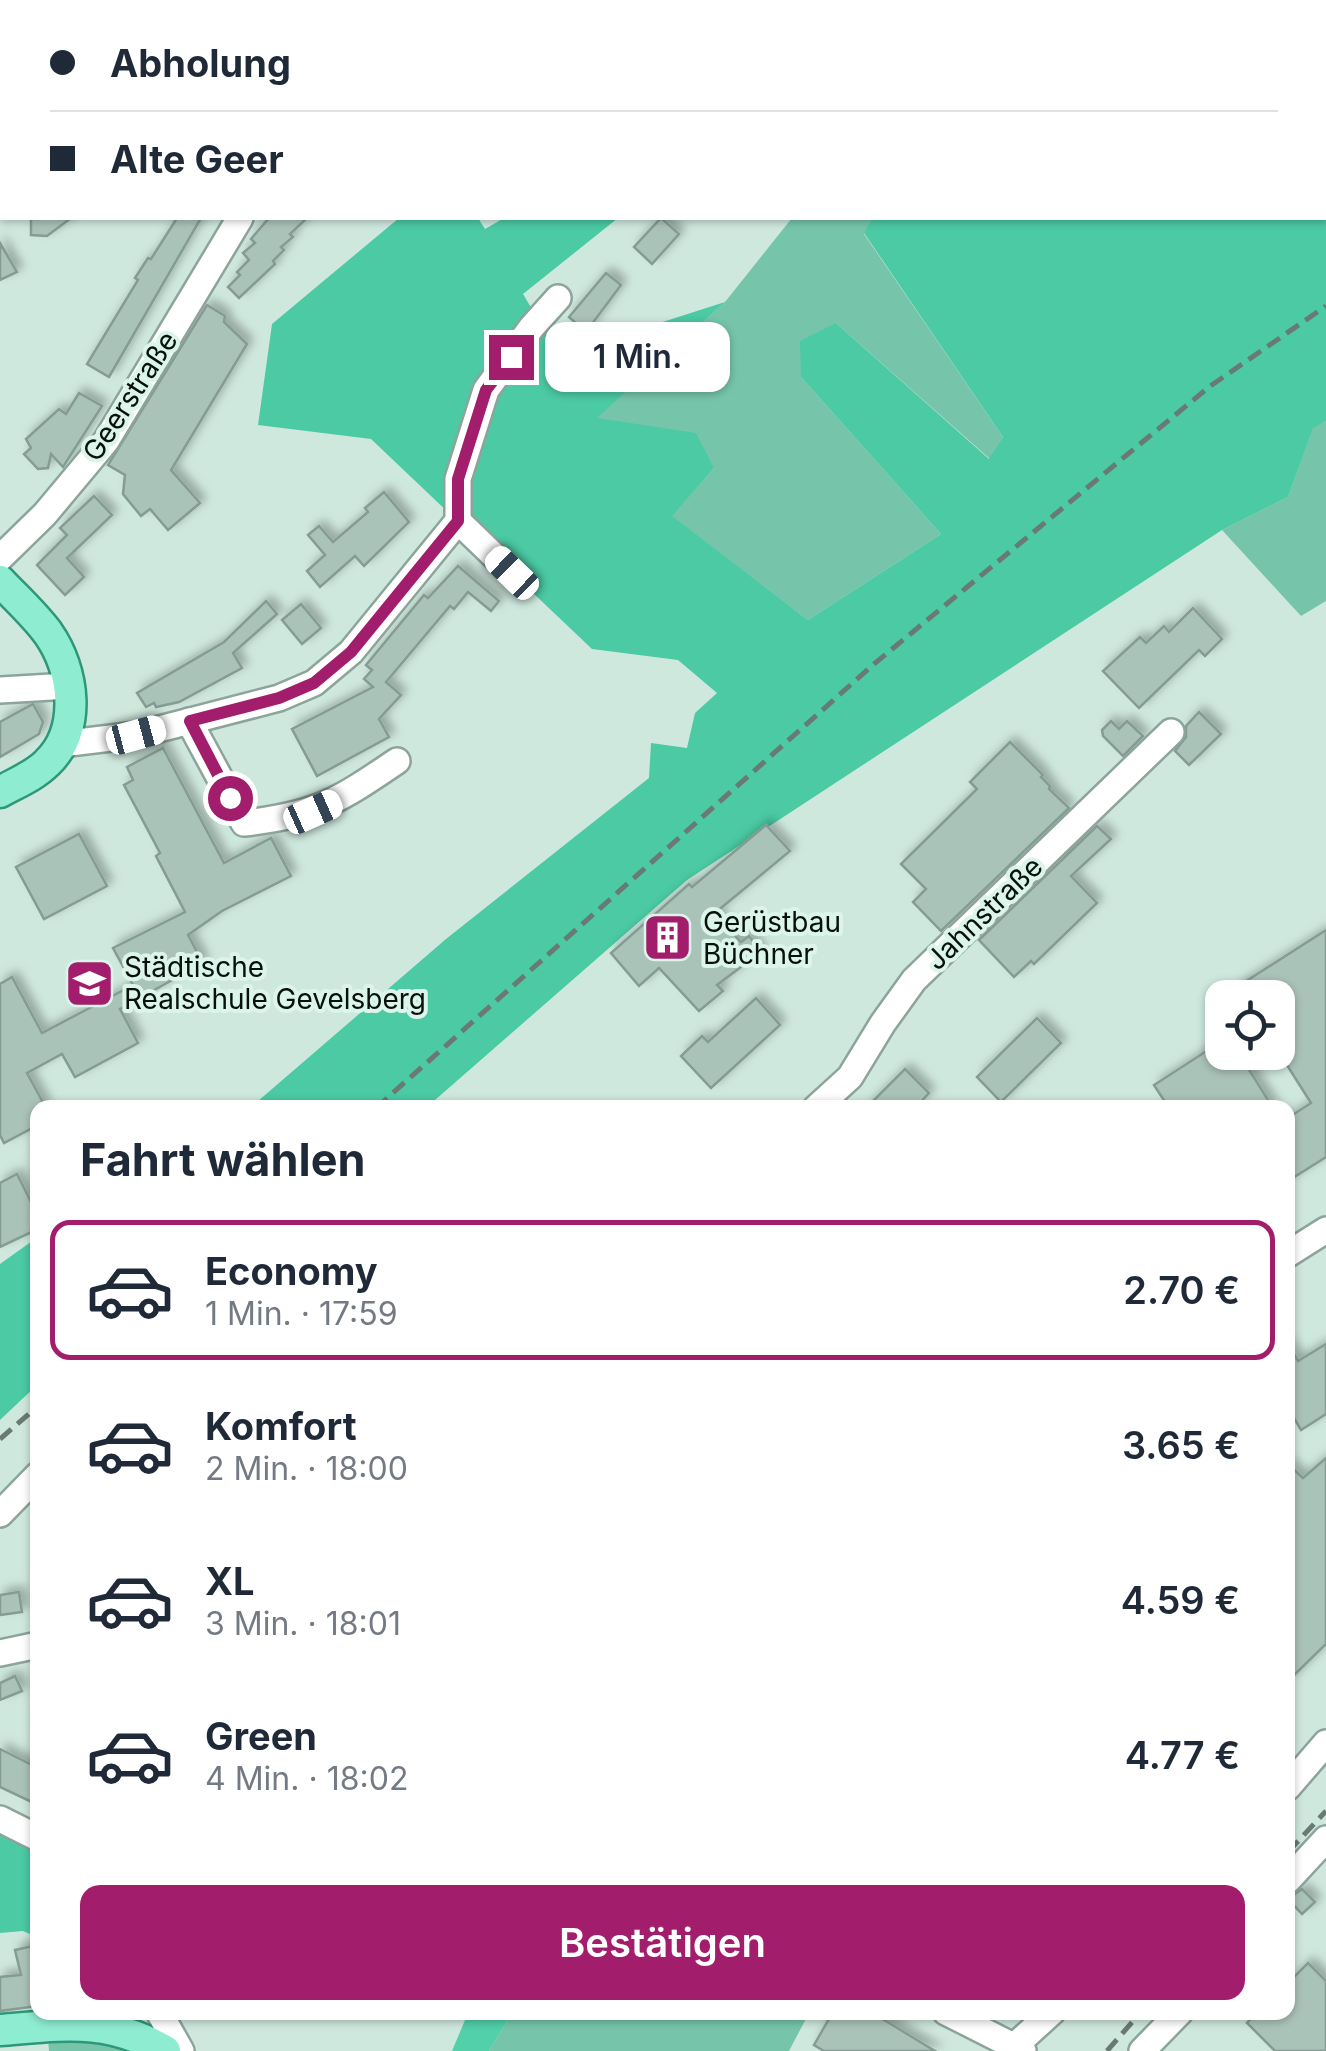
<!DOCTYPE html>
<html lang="de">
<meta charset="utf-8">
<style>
:root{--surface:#fff;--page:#f2f2f3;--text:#1f2937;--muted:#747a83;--line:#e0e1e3;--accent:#a21e6d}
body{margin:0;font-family:Inter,sans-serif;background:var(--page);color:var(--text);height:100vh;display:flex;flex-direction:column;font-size:38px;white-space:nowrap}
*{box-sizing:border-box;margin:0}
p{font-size:32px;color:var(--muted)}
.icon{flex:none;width:55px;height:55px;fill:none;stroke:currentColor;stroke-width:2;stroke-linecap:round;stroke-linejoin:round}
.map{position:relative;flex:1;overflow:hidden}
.panel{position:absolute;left:30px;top:1100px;width:1265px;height:920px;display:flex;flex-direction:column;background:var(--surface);border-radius:20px;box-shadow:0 2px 8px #0004}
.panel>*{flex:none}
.guide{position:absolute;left:0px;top:0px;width:1328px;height:220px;box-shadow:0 2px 8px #0004;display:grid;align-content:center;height:220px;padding:0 50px;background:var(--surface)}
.tools{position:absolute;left:1205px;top:980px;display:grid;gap:20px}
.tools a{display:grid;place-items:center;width:90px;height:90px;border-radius:20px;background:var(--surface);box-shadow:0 2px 8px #0004;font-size:50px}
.end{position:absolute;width:45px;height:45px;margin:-22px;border:12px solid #a21e6d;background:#fff;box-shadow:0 0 0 5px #fff}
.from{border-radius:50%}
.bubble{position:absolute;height:70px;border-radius:20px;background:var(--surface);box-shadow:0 2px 8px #0004;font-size:32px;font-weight:600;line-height:70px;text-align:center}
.car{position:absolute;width:30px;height:60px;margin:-30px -15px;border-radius:12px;box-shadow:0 0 8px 2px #0007;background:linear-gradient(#fff 24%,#345 0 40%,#fff 0 76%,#345 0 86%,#fff 0)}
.guide b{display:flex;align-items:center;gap:35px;height:95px;font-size:38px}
.guide b+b{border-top:2px solid var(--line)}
.guide i{width:25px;height:25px;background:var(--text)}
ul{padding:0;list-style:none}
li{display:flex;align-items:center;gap:30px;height:140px;margin:0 20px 15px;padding:0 30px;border:5px solid transparent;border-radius:20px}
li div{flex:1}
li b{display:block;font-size:38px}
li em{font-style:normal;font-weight:600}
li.selected{border-color:var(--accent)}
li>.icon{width:90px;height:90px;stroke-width:1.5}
h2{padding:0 50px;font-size:45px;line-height:120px}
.button{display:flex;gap:20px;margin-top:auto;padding:20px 50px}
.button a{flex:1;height:115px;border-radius:20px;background:var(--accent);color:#fff;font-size:40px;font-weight:600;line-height:115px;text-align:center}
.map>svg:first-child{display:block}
.green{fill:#76c5aa}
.forest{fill:#4bcaa4}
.water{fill:#51d0aa}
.building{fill:#aac3b9;stroke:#849c93;stroke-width:2.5;filter:url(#shadow)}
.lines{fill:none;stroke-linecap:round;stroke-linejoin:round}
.minor-casing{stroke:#8ca49a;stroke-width:30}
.major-casing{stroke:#2e9779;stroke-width:35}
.minor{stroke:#fff;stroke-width:25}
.major{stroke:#8eecd1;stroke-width:30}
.rail{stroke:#697a73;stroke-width:5;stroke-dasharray:15 8;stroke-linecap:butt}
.route{stroke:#a21e6d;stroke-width:12}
.labels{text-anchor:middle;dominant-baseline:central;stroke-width:8;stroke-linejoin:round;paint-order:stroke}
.street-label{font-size:28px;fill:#09110e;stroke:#dcf5eb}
.poi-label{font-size:28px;fill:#09110e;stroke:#dcf5eb;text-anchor:start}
</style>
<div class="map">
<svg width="1326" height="2051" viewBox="0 0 1326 2051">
<defs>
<filter id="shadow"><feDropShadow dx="5.5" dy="-5.5" stdDeviation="5" flood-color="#0004"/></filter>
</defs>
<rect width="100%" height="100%" fill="#cfe8de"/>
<g class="green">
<path d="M 792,218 L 872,218 L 864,234 L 1003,437 L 990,459 L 836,323 L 801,377 L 941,534 L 808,620 L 671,516 L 714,468 L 596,418 L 725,302 Z"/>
<path d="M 1326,421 L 1326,601 L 1301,616 L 1222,530 L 1288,497 L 1313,427 Z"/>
<path d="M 512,2013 L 809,2013 L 789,2051 L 489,2051 Z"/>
<path d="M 75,2038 L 149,2051 L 49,2051 L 48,2040 Z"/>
</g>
<g class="forest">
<path d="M 1306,0 L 1326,0 L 1326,421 L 1313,428 L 1288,497 L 1222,530 L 687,880 L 427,1107 L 250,1108 L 446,939 L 649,778 L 651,743 L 687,748 L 695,713 L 717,693 L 678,660 L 592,649 L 371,439 L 258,425 L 272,324 L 399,218 L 478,218 L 485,229 L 504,218 L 618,218 L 523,294 L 576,383 L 650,326 L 725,302 L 597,418 L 696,433 L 714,468 L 672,516 L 808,620 L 941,534 L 801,377 L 800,341 L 836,323 L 989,459 L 1003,437 L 864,233 L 872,218 L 1325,218 L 1325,2 L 1302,2 Z"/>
<path d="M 35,1239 L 37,1385 L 0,1420 L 0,1264 Z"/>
<path d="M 0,1829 L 37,1848 L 37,1937 L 23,1931 L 0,1933 Z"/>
</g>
<path class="water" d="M 468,2013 L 468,2012 L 512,2013 L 489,2051 L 452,2051 Z"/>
<g class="building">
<path d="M 31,218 L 71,218 L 47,236 L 31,235 Z"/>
<path d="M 177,218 L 201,218 L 109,377 L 87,364 L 138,280 L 135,278 L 148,258 L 151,259 Z"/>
<path d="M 269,218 L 307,218 L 290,234 L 293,237 L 281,247 L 284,250 L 273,261 L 275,264 L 239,298 L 228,287 L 240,275 L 237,272 L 249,260 L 243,253 L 255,243 L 251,239 Z"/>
<path d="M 661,218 L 679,234 L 652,264 L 634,247 Z"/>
<path d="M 0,243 L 17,272 L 0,280 Z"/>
<path d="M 606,273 L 621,285 L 586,332 L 569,317 Z"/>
<path d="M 207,305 L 225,316 L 224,322 L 247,344 L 171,470 L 200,503 L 168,530 L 150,509 L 141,516 L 123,494 L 125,475 L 108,465 Z"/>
<path d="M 79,393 L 102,406 L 63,467 L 51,454 L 48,468 L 38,469 L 24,454 L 31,448 L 26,439 L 59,409 L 66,414 Z"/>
<path d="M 384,492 L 409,522 L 364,566 L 355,556 L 320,587 L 307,571 L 325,555 L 308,535 L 319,526 L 333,542 L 368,512 L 365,508 Z"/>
<path d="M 94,496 L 112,515 L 67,558 L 84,577 L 65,595 L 37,565 L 67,535 L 60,528 Z"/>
<path d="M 458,566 L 499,601 L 491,611 L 468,592 L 454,609 L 450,606 L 386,682 L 401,695 L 379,719 L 389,737 L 317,776 L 292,729 L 373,687 L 364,679 L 372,670 L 366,665 L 424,595 L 428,598 Z"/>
<path d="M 266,601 L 277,614 L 233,653 L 242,668 L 179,702 L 156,707 L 154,703 L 146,707 L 137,693 L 224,642 Z"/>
<path d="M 301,604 L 321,628 L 302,644 L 282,620 Z"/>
<path d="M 1193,608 L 1222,639 L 1205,656 L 1199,650 L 1139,708 L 1103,671 L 1140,637 L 1146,643 L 1164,626 L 1169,632 Z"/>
<path d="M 33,704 L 43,722 L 39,734 L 0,757 L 0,722 Z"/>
<path d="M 1199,712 L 1221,734 L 1189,765 L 1175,751 L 1186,737 L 1186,726 Z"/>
<path d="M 1111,721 L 1119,729 L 1127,721 L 1143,736 L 1123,756 L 1103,736 L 1102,730 Z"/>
<path d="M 1010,742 L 1043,775 L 1041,777 L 1050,786 L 1049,789 L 1069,808 L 941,931 L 913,902 L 926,889 L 901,864 L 977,789 L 970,782 Z"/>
<path d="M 163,748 L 224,863 L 271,838 L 291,876 L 222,911 L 188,935 L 203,963 L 120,1009 L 138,1043 L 75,1077 L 62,1054 L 27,1073 L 46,1108 L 38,1108 L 38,1125 L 4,1143 L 0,1135 L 0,984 L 12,977 L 42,1033 L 133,985 L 113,948 L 185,912 L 156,856 L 160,853 L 124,785 L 133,780 L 127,767 Z"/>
<path d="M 766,825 L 790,851 L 715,913 L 741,942 L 749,936 L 761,952 L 717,985 L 723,991 L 699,1011 L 659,968 L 639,986 L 611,953 L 689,884 L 692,887 Z"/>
<path d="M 1097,826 L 1111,839 L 1071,876 L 1097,903 L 1034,964 L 1031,961 L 1014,977 L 979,940 Z"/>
<path d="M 79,834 L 107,886 L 44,919 L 16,867 Z"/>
<path d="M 1326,930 L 1326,1157 L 1288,1181 L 1288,1118 L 1311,1103 L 1278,1051 L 1278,998 L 1244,998 L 1237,987 Z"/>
<path d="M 756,998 L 780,1025 L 711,1088 L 681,1056 L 702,1036 L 708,1042 Z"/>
<path d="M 1037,1018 L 1061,1043 L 1001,1102 L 977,1077 Z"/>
<path d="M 1222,1041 L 1222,1052 L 1238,1052 L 1273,1108 L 1169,1108 L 1154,1085 Z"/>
<path d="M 905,1069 L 929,1093 L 915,1108 L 866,1108 Z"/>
<path d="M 17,1174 L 38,1216 L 38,1229 L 0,1247 L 0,1183 Z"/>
<path d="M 1288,1344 L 1298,1361 L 1326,1344 L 1326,1414 L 1301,1430 L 1288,1408 Z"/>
<path d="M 1326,1458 L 1326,1644 L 1288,1681 L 1288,1464 L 1303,1478 Z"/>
<path d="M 19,1592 L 22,1612 L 0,1615 L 0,1595 Z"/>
<path d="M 15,1676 L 22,1691 L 0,1700 L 0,1683 Z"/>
<path d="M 0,1749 L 38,1768 L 38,1805 L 0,1787 Z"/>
<path d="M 1302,1889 L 1315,1902 L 1302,1914 L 1288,1899 Z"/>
<path d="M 33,1946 L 38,1967 L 38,2006 L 0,2011 L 0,1977 L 21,1975 L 15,1950 Z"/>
<path d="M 1308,1963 L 1326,1981 L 1326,2051 L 1275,2051 L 1247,2023 L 1257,2012 L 1288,2012 L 1288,1983 Z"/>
<path d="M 833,2012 L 871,2012 L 935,2051 L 824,2051 L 814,2045 Z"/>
</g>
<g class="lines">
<defs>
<g id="minor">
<path d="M 229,0 L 231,2"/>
<path d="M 488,0 L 490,2"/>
<path d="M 127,2 L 129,0"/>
<path d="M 535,2 L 537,0"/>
<path d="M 975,2 L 977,0"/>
<path d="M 458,521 L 512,573"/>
<path d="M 0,558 L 45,514 L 106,441 L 240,218"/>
<path d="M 0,690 L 69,686"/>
<path d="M 189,721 L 244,823 C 317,815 338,801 397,761"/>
<path d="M 61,744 L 136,735 L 279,698 L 314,683 L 351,652 L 458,521 L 458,479 L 486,390 L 531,328 L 558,298"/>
<path d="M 816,1108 L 850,1077 L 883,1023 L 914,980 L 1171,732"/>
<path d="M 1288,1254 L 1326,1230"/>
<path d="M 0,1514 L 38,1475"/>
<path d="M 0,1653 L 38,1645"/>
<path d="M 1288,1787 L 1326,1743"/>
<path d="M 0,1819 L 38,1838"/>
<path d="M 1288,1880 L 1326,1839"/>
<path d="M 159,2012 L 181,2051"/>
<path d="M 946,2012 L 1023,2051"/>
<path d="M 1009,2051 L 1052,2012"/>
<path d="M 1142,2051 L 1180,2012"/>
</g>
<g id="major">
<path d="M 0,581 C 16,598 34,614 48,633 C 74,670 82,730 47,763 C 34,776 16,783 0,792"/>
<path d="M 0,2030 C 64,2025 107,2017 165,2051"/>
</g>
</defs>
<use href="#minor" class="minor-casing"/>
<use href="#major" class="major-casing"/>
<use href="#minor" class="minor"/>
<use href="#major" class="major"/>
<g class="rail">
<path d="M 376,1108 L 874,664 L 1209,387 L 1326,306"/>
<path d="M 0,1439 L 38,1406"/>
<path d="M 1288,1852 L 1326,1811"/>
<path d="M 1107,2051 L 1141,2012"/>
</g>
</g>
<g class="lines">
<path class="route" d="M 230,798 L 190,721 L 279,698 L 314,683 L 351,652 L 458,521 L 458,479 L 486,390 L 511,357"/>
</g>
<defs>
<symbol id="building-square" viewBox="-11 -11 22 22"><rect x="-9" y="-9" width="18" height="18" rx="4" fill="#a21e6d" stroke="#dcf5eb"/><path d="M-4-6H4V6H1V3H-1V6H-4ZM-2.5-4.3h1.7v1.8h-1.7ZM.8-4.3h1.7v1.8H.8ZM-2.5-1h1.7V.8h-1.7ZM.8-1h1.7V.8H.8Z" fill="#fff"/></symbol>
<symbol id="school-square" viewBox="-11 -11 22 22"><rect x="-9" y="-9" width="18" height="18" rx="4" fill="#a21e6d" stroke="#dcf5eb"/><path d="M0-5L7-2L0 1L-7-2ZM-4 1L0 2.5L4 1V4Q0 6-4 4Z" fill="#fff"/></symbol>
</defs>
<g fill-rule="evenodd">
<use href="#building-square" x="640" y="910" width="55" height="55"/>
<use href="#school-square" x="62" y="956" width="55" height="55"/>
</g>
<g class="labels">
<g class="street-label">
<text transform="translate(130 396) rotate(-57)">Geerstraße</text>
<text transform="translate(984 913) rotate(-44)">Jahnstraße</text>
</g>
<g class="poi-label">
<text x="703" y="922">Gerüstbau<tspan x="703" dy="32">Büchner</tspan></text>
<text x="124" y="967">Städtische<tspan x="124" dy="32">Realschule Gevelsberg</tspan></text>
</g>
</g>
</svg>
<div class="tools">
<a><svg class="icon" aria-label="locate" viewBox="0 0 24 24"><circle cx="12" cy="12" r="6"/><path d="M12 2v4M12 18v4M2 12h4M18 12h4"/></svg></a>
</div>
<i class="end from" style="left:230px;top:798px"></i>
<i class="end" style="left:511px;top:357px"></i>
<div class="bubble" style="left:545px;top:322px;width:185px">1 Min.</div>
<i class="car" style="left:512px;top:573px;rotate:314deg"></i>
<i class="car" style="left:136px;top:735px;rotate:75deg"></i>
<i class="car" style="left:313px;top:812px;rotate:66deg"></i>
<div class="guide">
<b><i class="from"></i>Abholung</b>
<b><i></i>Alte Geer</b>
</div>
<section class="panel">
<h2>Fahrt wählen</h2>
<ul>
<li class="selected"><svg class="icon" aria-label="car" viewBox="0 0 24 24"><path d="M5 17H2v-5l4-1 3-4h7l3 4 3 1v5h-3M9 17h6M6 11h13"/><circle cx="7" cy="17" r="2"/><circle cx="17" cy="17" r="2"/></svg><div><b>Economy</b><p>1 Min. · 17:59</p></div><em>2.70 €</em></li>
<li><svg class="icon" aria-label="car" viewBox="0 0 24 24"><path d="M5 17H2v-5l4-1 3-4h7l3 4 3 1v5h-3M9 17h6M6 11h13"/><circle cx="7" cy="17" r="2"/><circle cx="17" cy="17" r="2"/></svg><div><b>Komfort</b><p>2 Min. · 18:00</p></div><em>3.65 €</em></li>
<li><svg class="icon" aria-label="car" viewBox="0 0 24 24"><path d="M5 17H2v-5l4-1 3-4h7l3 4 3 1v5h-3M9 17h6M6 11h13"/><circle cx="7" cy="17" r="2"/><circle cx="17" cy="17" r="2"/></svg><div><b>XL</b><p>3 Min. · 18:01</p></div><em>4.59 €</em></li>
<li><svg class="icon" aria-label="car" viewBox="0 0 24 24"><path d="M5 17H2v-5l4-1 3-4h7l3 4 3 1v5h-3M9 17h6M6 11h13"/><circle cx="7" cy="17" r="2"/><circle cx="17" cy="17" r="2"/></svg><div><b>Green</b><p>4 Min. · 18:02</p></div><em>4.77 €</em></li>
</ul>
<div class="button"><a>Bestätigen</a></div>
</section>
</div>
